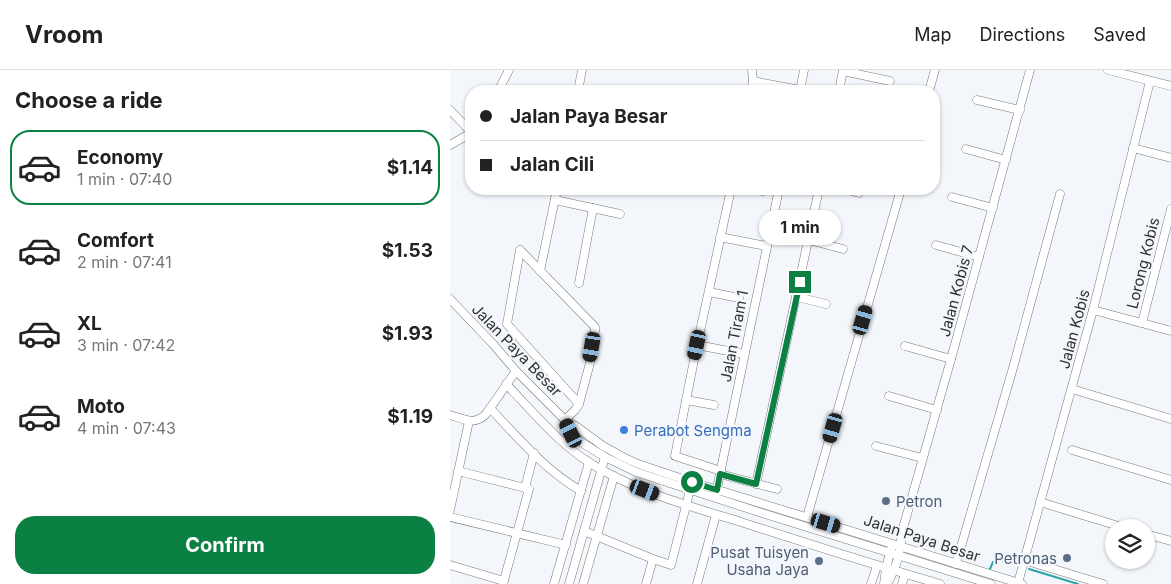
<!DOCTYPE html>
<meta charset="utf-8">
<style>
:root{--surface:#fff;--page:#f2f2f2;--text:#222;--muted:#767676;--line:#e0e0e0;--accent:#0b8043}
body{margin:0;font-family:Inter,sans-serif;background:var(--page);color:var(--text);height:100vh;display:flex;flex-direction:column;font-size:19px;white-space:nowrap}
*{box-sizing:border-box;margin:0}
p{font-size:16px;color:var(--muted)}
.icon{flex:none;width:28px;height:28px;fill:none;stroke:currentColor;stroke-width:2;stroke-linecap:round;stroke-linejoin:round}
.map{position:relative;flex:1;overflow:hidden}
.panel{display:flex;flex-direction:column;background:var(--surface);width:450px}
.panel>*{flex:none}
.banner{position:absolute;left:15px;top:15px;width:475px;height:110px;border-radius:20px;box-shadow:0 1px 4px #0004;display:grid;align-content:center;height:110px;padding:0 15px;background:var(--surface)}
.controls{position:absolute;left:655px;top:449px;display:grid;gap:10px}
.controls a{display:grid;place-items:center;width:50px;height:50px;border-radius:50%;background:var(--surface);box-shadow:0 1px 4px #0004;font-size:25px}
.end{position:absolute;width:22px;height:22px;margin:-11px;border:6px solid #0b8043;background:#fff;box-shadow:0 0 0 2px #fff}
.from{border-radius:50%}
.bubble{position:absolute;height:35px;border-radius:18px;background:var(--surface);box-shadow:0 1px 4px #0004;font-size:16px;font-weight:700;line-height:35px;text-align:center}
.car{position:absolute;width:15px;height:30px;margin:-15px -8px;border-radius:6px;box-shadow:0 0 4px 1px #0007;background:linear-gradient(#222 24%,#8ab4d8 0 40%,#222 0 76%,#8ab4d8 0 86%,#222 0)}
.banner b{display:flex;align-items:center;gap:18px;height:48px;font-size:19px}
.banner b+b{border-top:1px solid var(--line)}
.banner i{width:12px;height:12px;background:var(--text)}
ul{padding:0;list-style:none}
li{display:flex;align-items:center;gap:15px;height:75px;margin:0 10px 8px;padding:0 5px;border:2px solid transparent;border-radius:20px}
li div{flex:1}
li b{display:block;font-size:19px}
li em{font-style:normal;font-weight:700}
li.selected{border-color:var(--accent)}
li>.icon{width:45px;height:45px;stroke-width:1.5}
h2{padding:0 15px;font-size:22px;line-height:60px}
.cta{display:flex;gap:10px;margin-top:auto;padding:10px 15px}
.cta a{flex:1;height:58px;border-radius:20px;background:var(--accent);color:#fff;font-size:20px;font-weight:700;line-height:58px;text-align:center}
header{display:flex;align-items:center;gap:30px;box-sizing:border-box;height:70px;padding:0 25px;background:var(--surface);border-bottom:1px solid var(--line)}
header strong{font-size:24px}
nav{display:flex;gap:28px;margin-inline-start:auto;font-size:18px}
main{display:flex;flex:1;min-height:0}
.map>svg:first-child{display:block}
.lines{fill:none;stroke-linecap:round;stroke-linejoin:round}
.stream{stroke:#2ba4a7;stroke-width:2}
.minor-casing{stroke:#75797d;stroke-width:9}
.minor{stroke:#fff;stroke-width:8}
.route{stroke:#0b8043;stroke-width:6}
.shop-dot{fill:#3f7fe0;stroke:#f3f7fc;stroke-width:2}
.service-dot{fill:#5c6f8a;stroke:#f3f7fc;stroke-width:2}
.labels{text-anchor:middle;dominant-baseline:central;stroke-width:4.5;stroke-linejoin:round;paint-order:stroke}
.street-label{font-size:15px;fill:#2f3132;stroke:#f3f7fc}
.shop-label{font-size:15px;fill:#366cbe;stroke:#f3f7fc;text-anchor:start}
.service-label{font-size:15px;fill:#4e5e75;stroke:#f3f7fc;text-anchor:end}
</style>
<header>
<strong>Vroom</strong>
<nav><a>Map</a><a>Directions</a><a>Saved</a></nav>
</header>
<main>
<section class="panel">
<h2>Choose a ride</h2>
<ul>
<li class="selected"><svg class="icon" aria-label="car" viewBox="0 0 24 24"><path d="M5 17H2v-5l4-1 3-4h7l3 4 3 1v5h-3M9 17h6M6 11h13"/><circle cx="7" cy="17" r="2"/><circle cx="17" cy="17" r="2"/></svg><div><b>Economy</b><p>1 min · 07:40</p></div><em>$1.14</em></li>
<li><svg class="icon" aria-label="car" viewBox="0 0 24 24"><path d="M5 17H2v-5l4-1 3-4h7l3 4 3 1v5h-3M9 17h6M6 11h13"/><circle cx="7" cy="17" r="2"/><circle cx="17" cy="17" r="2"/></svg><div><b>Comfort</b><p>2 min · 07:41</p></div><em>$1.53</em></li>
<li><svg class="icon" aria-label="car" viewBox="0 0 24 24"><path d="M5 17H2v-5l4-1 3-4h7l3 4 3 1v5h-3M9 17h6M6 11h13"/><circle cx="7" cy="17" r="2"/><circle cx="17" cy="17" r="2"/></svg><div><b>XL</b><p>3 min · 07:42</p></div><em>$1.93</em></li>
<li><svg class="icon" aria-label="car" viewBox="0 0 24 24"><path d="M5 17H2v-5l4-1 3-4h7l3 4 3 1v5h-3M9 17h6M6 11h13"/><circle cx="7" cy="17" r="2"/><circle cx="17" cy="17" r="2"/></svg><div><b>Moto</b><p>4 min · 07:43</p></div><em>$1.19</em></li>
</ul>
<div class="cta"><a>Confirm</a></div>
</section>
<div class="map">
<svg width="721" height="514" viewBox="0 0 721 514">
<rect width="100%" height="100%" fill="#f3f7fc"/>
<g class="lines">
<g class="stream">
<path d="M 540,499 L 543,492 C 550,489 557,492 564,494"/>
<path d="M 579,499 L 628,514"/>
</g>
<defs>
<g id="minor">
<path d="M 658,0 L 721,16"/>
<path d="M 393,1 L 440,11"/>
<path d="M 303,11 L 350,20"/>
<path d="M 48,21 L 59,0"/>
<path d="M 128,21 L 132,0"/>
<path d="M 301,21 L 303,11 L 302,0"/>
<path d="M 350,21 L 354,0"/>
<path d="M 389,21 L 393,0"/>
<path d="M 479,21 L 485,0"/>
<path d="M 527,30 L 570,40"/>
<path d="M 0,40 L 21,62"/>
<path d="M 0,75 L 21,63"/>
<path d="M 683,78 L 721,88"/>
<path d="M 516,79 L 556,90"/>
<path d="M 302,119 L 313,121"/>
<path d="M 394,119 L 409,123"/>
<path d="M 502,127 L 543,138"/>
<path d="M 105,130 L 170,144"/>
<path d="M 270,167 L 316,176"/>
<path d="M 359,170 L 393,179"/>
<path d="M 486,175 L 529,187"/>
<path d="M 70,180 L 145,257 L 145,261 L 140,293 L 129,334 L 125,340 L 115,350"/>
<path d="M 70,180 L 57,254 L 129,334"/>
<path d="M 90,201 L 107,119"/>
<path d="M 129,213 L 143,138"/>
<path d="M 259,222 L 289,228"/>
<path d="M 347,227 L 376,234"/>
<path d="M 0,229 L 43,274 L 66,301 L 115,350 L 127,357 L 153,376 L 173,387 L 188,394 L 242,412 L 572,514"/>
<path d="M 643,240 L 721,261"/>
<path d="M 692,253 L 721,139"/>
<path d="M 247,275 L 294,284"/>
<path d="M 455,276 L 501,289"/>
<path d="M 56,314 C 86,345 114,380 152,400 C 197,425 246,438 294,453 C 359,474 424,495 490,514"/>
<path d="M 622,319 L 721,349"/>
<path d="M 439,326 L 487,340"/>
<path d="M 236,330 L 264,335"/>
<path d="M 40,338 C 66,366 97,402 131,421"/>
<path d="M 0,345 C 14,349 24,356 36,344 L 66,301"/>
<path d="M 115,350 L 121,363 L 129,371 L 155,387 L 186,402 L 312,443 L 541,514"/>
<path d="M 426,376 L 472,388"/>
<path d="M 622,380 L 721,410"/>
<path d="M 8,401 L 79,419 L 53,514"/>
<path d="M 271,401 L 225,386 L 247,275 L 281,119"/>
<path d="M 270,404 L 327,419"/>
<path d="M 306,414 L 369,119"/>
<path d="M 75,418 L 84,383"/>
<path d="M 266,423 L 329,119"/>
<path d="M 590,432 L 675,458"/>
<path d="M 0,440 L 19,351"/>
<path d="M 0,447 L 116,475"/>
<path d="M 357,447 L 451,119"/>
<path d="M 134,461 L 203,489 L 221,495 L 241,416"/>
<path d="M 696,464 L 721,471"/>
<path d="M 574,490 L 653,514"/>
<path d="M 506,494 L 563,298 L 610,124"/>
<path d="M 0,495 L 54,511"/>
<path d="M 568,513 L 643,240 L 700,11"/>
<path d="M 104,514 L 139,392"/>
<path d="M 119,514 L 155,387"/>
<path d="M 133,514 L 164,406"/>
<path d="M 196,514 L 203,489"/>
<path d="M 247,514 L 266,445"/>
<path d="M 421,514 L 427,496"/>
<path d="M 434,514 L 436,498 L 441,479"/>
<path d="M 437,514 C 446,499 451,479 452,462 L 501,289 L 580,0"/>
<path d="M 452,514 L 455,504"/>
</g>
</defs>
<use href="#minor" class="minor-casing"/>
<use href="#minor" class="minor"/>
</g>
<g class="lines">
<path class="route" d="M 242,412 L 267,420 L 270,404 L 306,414 L 350,212"/>
</g>
<circle class="shop-dot" cx="174" cy="360" r="5"/>
<g class="service-dot">
<circle cx="436" cy="431" r="5"/>
<circle cx="617" cy="488" r="5"/>
<circle cx="369" cy="491" r="5"/>
</g>
<g class="labels">
<g class="street-label">
<text transform="translate(693 193) rotate(-76)">Lorong Kobis</text>
<text transform="translate(506 221) rotate(-75)">Jalan Kobis 7</text>
<text transform="translate(624 259) rotate(-75)">Jalan Kobis</text>
<text transform="translate(284 266) rotate(-79)">Jalan Tiram 1</text>
<text transform="translate(67 280) rotate(46)">Jalan Paya Besar</text>
<text transform="translate(472 468) rotate(18)">Jalan Paya Besar</text>
</g>
<g class="shop-label">
<text x="184" y="360">Perabot Sengma</text>
</g>
<g class="service-label">
<text x="446" y="431" text-anchor="start">Petron</text>
<text x="359" y="482">Pusat Tuisyen<tspan x="359" dy="17">Usaha Jaya</tspan></text>
<text x="607" y="488">Petronas</text>
</g>
</g>
</svg>
<div class="controls">
<a><svg class="icon" aria-label="layers" viewBox="0 0 24 24"><path d="M12 4l9 5-9 5-9-5zM3 14l9 5 9-5"/></svg></a>
</div>
<i class="end from" style="left:242px;top:412px"></i>
<i class="end" style="left:350px;top:212px"></i>
<div class="bubble" style="left:309px;top:140px;width:82px">1 min</div>
<i class="car" style="left:413px;top:250px;rotate:16deg"></i>
<i class="car" style="left:247px;top:275px;rotate:192deg"></i>
<i class="car" style="left:142px;top:277px;rotate:190deg"></i>
<i class="car" style="left:383px;top:358px;rotate:196deg"></i>
<i class="car" style="left:121px;top:363px;rotate:334deg"></i>
<i class="car" style="left:195px;top:420px;rotate:111deg"></i>
<i class="car" style="left:376px;top:453px;rotate:107deg"></i>
<div class="banner">
<b><i class="from"></i>Jalan Paya Besar</b>
<b><i></i>Jalan Cili</b>
</div>
</div>
</main>
